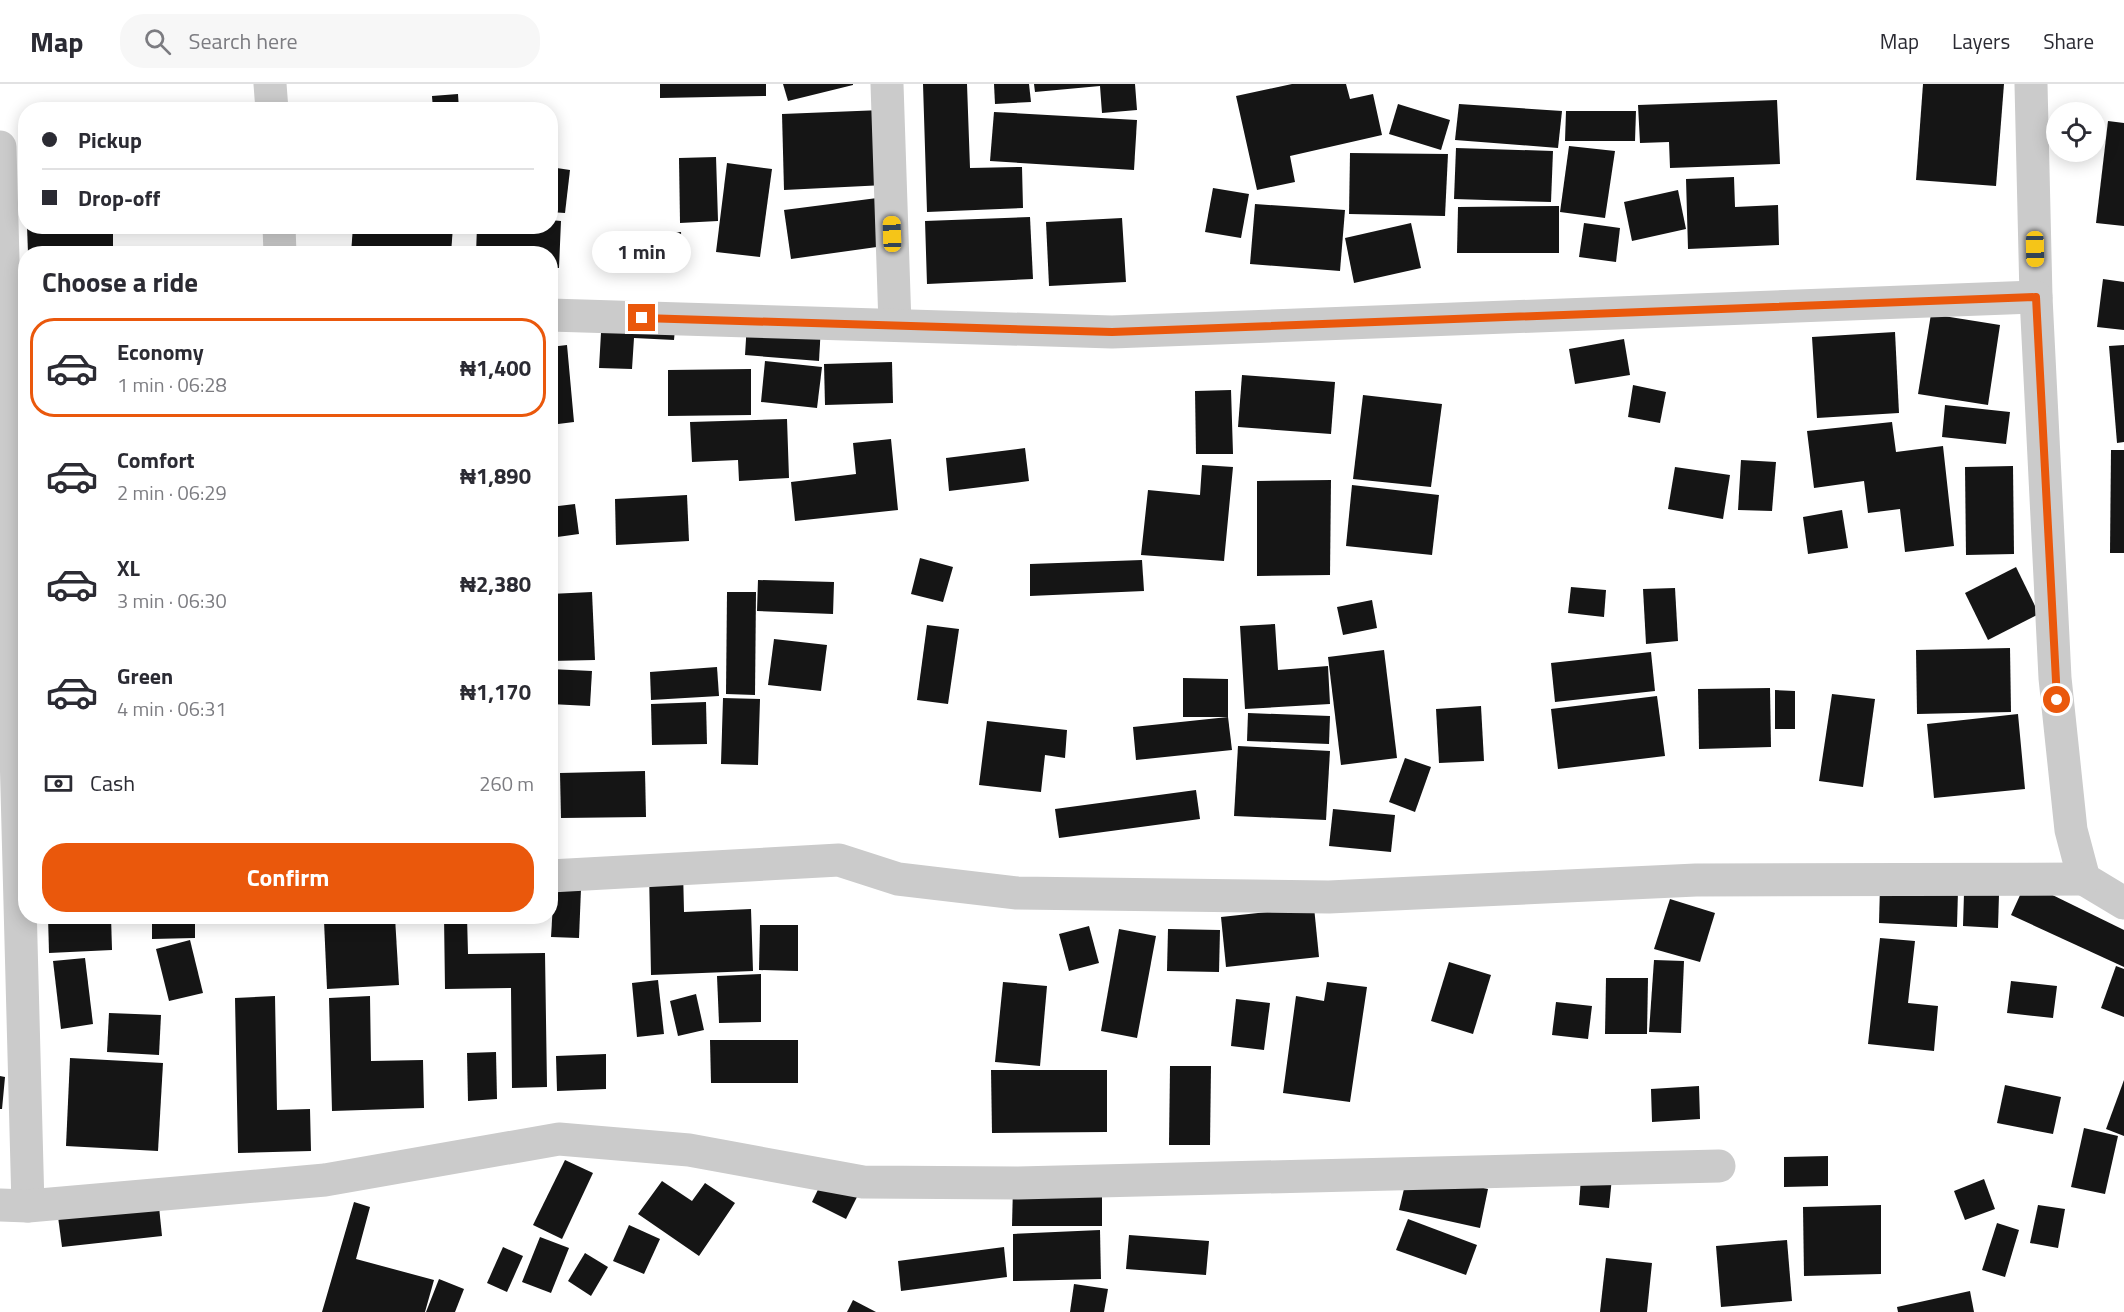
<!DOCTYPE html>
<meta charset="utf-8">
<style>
:root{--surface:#fff;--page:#f7f7f7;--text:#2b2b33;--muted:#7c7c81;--line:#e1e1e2;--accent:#ea580c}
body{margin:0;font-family:"Titillium Web",sans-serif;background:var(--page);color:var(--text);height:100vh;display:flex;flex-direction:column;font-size:22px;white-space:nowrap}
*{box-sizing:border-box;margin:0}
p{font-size:20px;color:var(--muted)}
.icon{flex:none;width:33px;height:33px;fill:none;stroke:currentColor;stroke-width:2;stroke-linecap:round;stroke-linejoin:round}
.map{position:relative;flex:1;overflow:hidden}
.details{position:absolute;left:18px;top:162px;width:540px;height:678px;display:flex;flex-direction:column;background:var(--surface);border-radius:24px;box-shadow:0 3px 15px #0003}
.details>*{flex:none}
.banner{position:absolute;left:18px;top:18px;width:540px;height:132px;border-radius:24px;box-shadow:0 3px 15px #0003;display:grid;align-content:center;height:132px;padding:0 24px;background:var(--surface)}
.controls{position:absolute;left:2046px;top:18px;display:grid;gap:12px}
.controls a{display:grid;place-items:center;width:60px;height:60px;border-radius:50%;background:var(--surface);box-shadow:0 3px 15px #0003;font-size:30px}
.end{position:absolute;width:27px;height:27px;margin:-14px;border:8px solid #ea580c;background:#fff;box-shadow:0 0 0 3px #fff}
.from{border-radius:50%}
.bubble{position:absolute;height:42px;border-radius:21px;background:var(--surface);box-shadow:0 3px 15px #0003;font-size:20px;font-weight:700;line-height:42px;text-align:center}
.car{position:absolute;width:18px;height:36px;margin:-18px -9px;border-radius:8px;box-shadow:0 0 4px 2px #0007;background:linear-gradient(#f5c518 24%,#345 0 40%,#f5c518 0 76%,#345 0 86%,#f5c518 0)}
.banner b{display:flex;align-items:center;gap:21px;height:57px;font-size:22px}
.banner b+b{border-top:2px solid var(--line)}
.banner i{width:15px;height:15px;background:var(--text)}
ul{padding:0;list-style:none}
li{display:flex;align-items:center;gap:18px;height:99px;margin:0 12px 9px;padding:0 12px;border:3px solid transparent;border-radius:24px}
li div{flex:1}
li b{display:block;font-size:22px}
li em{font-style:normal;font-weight:700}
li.on{border-color:var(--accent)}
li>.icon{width:54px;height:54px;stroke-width:1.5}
h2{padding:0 24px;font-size:27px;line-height:72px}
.pay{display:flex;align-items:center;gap:15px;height:66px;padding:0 24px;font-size:22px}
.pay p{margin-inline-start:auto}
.action{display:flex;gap:12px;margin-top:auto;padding:12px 24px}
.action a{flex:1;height:69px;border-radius:24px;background:var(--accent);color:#fff;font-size:24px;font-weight:700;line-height:69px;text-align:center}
header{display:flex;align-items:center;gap:36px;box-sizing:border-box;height:84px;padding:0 30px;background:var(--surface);border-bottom:2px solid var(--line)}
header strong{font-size:28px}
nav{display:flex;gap:33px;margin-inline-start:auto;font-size:21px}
.search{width:420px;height:54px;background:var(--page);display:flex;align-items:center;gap:15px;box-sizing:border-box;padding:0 21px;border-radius:24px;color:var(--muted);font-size:22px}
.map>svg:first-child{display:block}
.building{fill:#151515}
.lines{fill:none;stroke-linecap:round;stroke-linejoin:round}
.minor{stroke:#cbcbcb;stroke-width:33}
.route{stroke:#ea580c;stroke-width:8}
</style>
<header>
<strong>Map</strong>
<div class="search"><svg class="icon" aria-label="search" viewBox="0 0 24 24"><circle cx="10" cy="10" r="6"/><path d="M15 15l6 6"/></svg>Search here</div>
<nav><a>Map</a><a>Layers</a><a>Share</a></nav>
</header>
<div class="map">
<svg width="2124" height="1228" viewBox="0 0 2124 1228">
<rect width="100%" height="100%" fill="#fff"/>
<g class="building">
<path d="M 660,0 L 766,0 L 766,12 L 660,14 Z"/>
<path d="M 783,0 L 853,0 L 853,1 L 788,17 Z"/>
<path d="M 923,0 L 967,0 L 970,84 L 1022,83 L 1023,124 L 927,128 Z"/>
<path d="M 994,0 L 1029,0 L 1031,18 L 995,20 Z"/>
<path d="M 1034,0 L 1135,0 L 1137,26 L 1102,29 L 1100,2 L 1035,8 Z"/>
<path d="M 1292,0 L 1346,0 L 1350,15 L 1373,10 L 1382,51 L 1290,72 L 1295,98 L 1257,106 L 1236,12 Z"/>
<path d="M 1923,0 L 2004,0 L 1996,102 L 1916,96 Z"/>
<path d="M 458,10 L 459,26 L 433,26 L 432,12 Z"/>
<path d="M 1777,16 L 1780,80 L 1670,84 L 1669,58 L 1640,59 L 1638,21 Z"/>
<path d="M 1398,20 L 1450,36 L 1441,66 L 1389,50 Z"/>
<path d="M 1459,20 L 1562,27 L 1558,64 L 1455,56 Z"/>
<path d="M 882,26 L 885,101 L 784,106 L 782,30 Z"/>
<path d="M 1566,27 L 1636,27 L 1635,57 L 1565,57 Z"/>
<path d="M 994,28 L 1137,36 L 1134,86 L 990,77 Z"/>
<path d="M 2108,37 L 2124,39 L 2124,142 L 2096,139 Z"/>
<path d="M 1569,62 L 1615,67 L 1605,134 L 1560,128 Z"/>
<path d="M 1456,64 L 1553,67 L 1551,118 L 1454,115 Z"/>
<path d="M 1350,69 L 1448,70 L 1445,132 L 1349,130 Z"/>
<path d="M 716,73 L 718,137 L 680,139 L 679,74 Z"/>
<path d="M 727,79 L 772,85 L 760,173 L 716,168 Z"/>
<path d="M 550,83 L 570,86 L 565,129 L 550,128 Z"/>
<path d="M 1734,93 L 1735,123 L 1778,121 L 1779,161 L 1688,165 L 1686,95 Z"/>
<path d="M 1213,104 L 1249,110 L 1241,154 L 1205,148 Z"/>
<path d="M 1678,106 L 1686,145 L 1632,157 L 1624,118 Z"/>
<path d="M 885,113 L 891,161 L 791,175 L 784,126 Z"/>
<path d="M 1255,120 L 1345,126 L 1340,187 L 1250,180 Z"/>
<path d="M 1559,122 L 1559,169 L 1457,169 L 1458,123 Z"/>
<path d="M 1030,133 L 1033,195 L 927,200 L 925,137 Z"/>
<path d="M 1122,134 L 1126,198 L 1049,202 L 1046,138 Z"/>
<path d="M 550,136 L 561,137 L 559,184 L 550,184 L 550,170 L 476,170 L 477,142 L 550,142 Z"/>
<path d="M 1411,139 L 1421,184 L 1354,199 L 1345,154 Z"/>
<path d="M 1584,139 L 1620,144 L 1616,178 L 1579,173 Z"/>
<path d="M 27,142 L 113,142 L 113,166 L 28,169 Z"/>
<path d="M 353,142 L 453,142 L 451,170 L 351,170 Z"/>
<path d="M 681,148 L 682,174 L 611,178 L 610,152 Z"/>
<path d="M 2103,195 L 2124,198 L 2124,246 L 2097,243 Z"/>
<path d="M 1931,230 L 2000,241 L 1988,321 L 1918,310 Z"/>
<path d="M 602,231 L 676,234 L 674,256 L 634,254 L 632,285 L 599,284 Z"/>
<path d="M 747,238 L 821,242 L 819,277 L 745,271 Z"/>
<path d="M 1895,248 L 1899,329 L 1817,334 L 1812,253 Z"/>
<path d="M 1624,255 L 1630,291 L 1575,300 L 1569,265 Z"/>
<path d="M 567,261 L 574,338 L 550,341 L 550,263 Z"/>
<path d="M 2124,261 L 2124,358 L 2117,359 L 2109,262 Z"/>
<path d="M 765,277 L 822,283 L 817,324 L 761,318 Z"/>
<path d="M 892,278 L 893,319 L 825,321 L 824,280 Z"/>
<path d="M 751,285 L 751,331 L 668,332 L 668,286 Z"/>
<path d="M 1242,291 L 1335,298 L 1331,350 L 1238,343 Z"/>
<path d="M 1633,301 L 1666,308 L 1660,339 L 1628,333 Z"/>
<path d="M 1231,306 L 1233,370 L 1196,370 L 1195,307 Z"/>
<path d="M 1363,311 L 1442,320 L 1431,403 L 1353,395 Z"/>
<path d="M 1945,321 L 2010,328 L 2006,360 L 1942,353 Z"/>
<path d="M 787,335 L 789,394 L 739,397 L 738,376 L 692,378 L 690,338 Z"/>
<path d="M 1892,338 L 1896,368 L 1943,362 L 1954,462 L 1905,468 L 1900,425 L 1868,429 L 1864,397 L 1814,404 L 1807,347 Z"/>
<path d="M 891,355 L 898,426 L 795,437 L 791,398 L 856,390 L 853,359 Z"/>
<path d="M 1025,364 L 1029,397 L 949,407 L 946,374 Z"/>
<path d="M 2111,366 L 2124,366 L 2124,469 L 2110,469 Z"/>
<path d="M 1741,376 L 1776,378 L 1772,427 L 1738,426 Z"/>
<path d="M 1202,381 L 1233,383 L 1224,477 L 1141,471 L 1148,406 L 1200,411 Z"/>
<path d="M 2013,382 L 2014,470 L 1966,471 L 1965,383 Z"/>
<path d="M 1675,383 L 1730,391 L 1723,435 L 1668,425 Z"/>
<path d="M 1331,396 L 1330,491 L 1257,492 L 1257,397 Z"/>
<path d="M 1352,401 L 1439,411 L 1432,471 L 1346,462 Z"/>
<path d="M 687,411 L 689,457 L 616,461 L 615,415 Z"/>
<path d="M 575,420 L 579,450 L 550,454 L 550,423 Z"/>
<path d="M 1842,426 L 1848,464 L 1808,470 L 1803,433 Z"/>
<path d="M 920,474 L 953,483 L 943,518 L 911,510 Z"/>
<path d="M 1142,476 L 1144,507 L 1030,512 L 1030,480 Z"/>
<path d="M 2016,483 L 2039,530 L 1988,556 L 1965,509 Z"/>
<path d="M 758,496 L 834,498 L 833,530 L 757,527 Z"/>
<path d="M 1571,503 L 1606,506 L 1604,533 L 1568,529 Z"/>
<path d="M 1675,504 L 1678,557 L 1646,560 L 1643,505 Z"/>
<path d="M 592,508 L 595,576 L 550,577 L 550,510 Z"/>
<path d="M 727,508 L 756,508 L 755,611 L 726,610 Z"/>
<path d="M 1372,516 L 1377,544 L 1343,551 L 1337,523 Z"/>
<path d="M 1275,540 L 1278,586 L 1328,582 L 1330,620 L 1245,625 L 1240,542 Z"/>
<path d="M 927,541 L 959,545 L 948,620 L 917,616 Z"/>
<path d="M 774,555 L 827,561 L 821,607 L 768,601 Z"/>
<path d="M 2010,564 L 2011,628 L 1917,630 L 1916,566 Z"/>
<path d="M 1384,566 L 1397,674 L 1341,681 L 1328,573 Z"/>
<path d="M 1651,568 L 1655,607 L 1555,618 L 1551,579 Z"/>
<path d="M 717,583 L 719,612 L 651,616 L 650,588 Z"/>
<path d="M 550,585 L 592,587 L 590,622 L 550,620 Z"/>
<path d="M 1183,594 L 1228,595 L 1228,633 L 1183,633 Z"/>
<path d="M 1770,604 L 1771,663 L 1699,665 L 1698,605 Z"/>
<path d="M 1775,606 L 1795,607 L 1795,645 L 1775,645 Z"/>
<path d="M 1832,610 L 1875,615 L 1863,703 L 1819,697 Z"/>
<path d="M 1657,612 L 1665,672 L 1558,685 L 1551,625 Z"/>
<path d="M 723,614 L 760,615 L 758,681 L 721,680 Z"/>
<path d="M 706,618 L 707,660 L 652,661 L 651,620 Z"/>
<path d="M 1481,622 L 1484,677 L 1439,679 L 1436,625 Z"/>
<path d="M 1248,629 L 1330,632 L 1329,660 L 1247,657 Z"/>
<path d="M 2018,630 L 2025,705 L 1934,714 L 1927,640 Z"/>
<path d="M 1228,633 L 1232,666 L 1136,676 L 1133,643 Z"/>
<path d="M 987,637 L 1067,646 L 1065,674 L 1045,671 L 1041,708 L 979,701 Z"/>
<path d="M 1238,662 L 1330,667 L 1326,736 L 1234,732 Z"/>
<path d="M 1405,674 L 1431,683 L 1415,728 L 1389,718 Z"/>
<path d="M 645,687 L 646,733 L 561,734 L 560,689 Z"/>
<path d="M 1196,706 L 1200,735 L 1059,754 L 1055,725 Z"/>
<path d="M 1333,725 L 1395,731 L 1391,768 L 1329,762 Z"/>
<path d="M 683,785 L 684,828 L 751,825 L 753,887 L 651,891 L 649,786 Z"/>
<path d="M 2026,798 L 2124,846 L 2124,883 L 2011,831 Z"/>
<path d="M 1880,802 L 1958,806 L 1957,843 L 1879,839 Z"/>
<path d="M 554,803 L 581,805 L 579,854 L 551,853 Z"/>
<path d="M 1964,809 L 1999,810 L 1998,844 L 1963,842 Z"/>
<path d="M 1670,815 L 1715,829 L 1700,878 L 1654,865 Z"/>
<path d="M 1314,823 L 1319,873 L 1226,883 L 1221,833 Z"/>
<path d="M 48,832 L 111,832 L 112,866 L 49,869 Z"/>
<path d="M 152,832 L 195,832 L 195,854 L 152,855 Z"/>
<path d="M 444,832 L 467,832 L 468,870 L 545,869 L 547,1003 L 512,1004 L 511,904 L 445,905 Z"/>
<path d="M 395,833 L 399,901 L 327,905 L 324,837 Z"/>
<path d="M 760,841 L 798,841 L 798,887 L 759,886 Z"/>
<path d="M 1089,842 L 1099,879 L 1069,887 L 1059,850 Z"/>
<path d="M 1119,845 L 1156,852 L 1137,954 L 1101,947 Z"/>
<path d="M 1168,845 L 1220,846 L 1219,888 L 1167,887 Z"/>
<path d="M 1880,854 L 1915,857 L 1908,919 L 1938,922 L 1934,967 L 1868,960 Z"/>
<path d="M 190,856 L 203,909 L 169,917 L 156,865 Z"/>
<path d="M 85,874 L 93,940 L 61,945 L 53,877 Z"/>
<path d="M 1654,876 L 1684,877 L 1681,949 L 1649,948 Z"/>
<path d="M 1449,878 L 1491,891 L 1473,950 L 1431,937 Z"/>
<path d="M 2116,882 L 2124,885 L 2124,933 L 2101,924 Z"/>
<path d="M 761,890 L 761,938 L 719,939 L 717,892 Z"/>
<path d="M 1606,894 L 1648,894 L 1647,950 L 1605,950 Z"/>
<path d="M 658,896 L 664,950 L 637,953 L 632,899 Z"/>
<path d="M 2011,897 L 2057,902 L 2053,934 L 2007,929 Z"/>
<path d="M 1003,898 L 1047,902 L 1040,982 L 995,978 Z"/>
<path d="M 1327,898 L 1367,903 L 1350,1018 L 1283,1009 L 1296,912 L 1324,917 Z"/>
<path d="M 696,910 L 704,946 L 678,952 L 670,917 Z"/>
<path d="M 275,912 L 277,1026 L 310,1025 L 311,1067 L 238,1069 L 235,914 Z"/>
<path d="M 370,912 L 371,977 L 423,976 L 424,1024 L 332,1027 L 329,914 Z"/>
<path d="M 1236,915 L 1270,919 L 1264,966 L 1231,962 Z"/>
<path d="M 1556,918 L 1592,922 L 1588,955 L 1552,951 Z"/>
<path d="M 109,929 L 161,931 L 159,971 L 107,968 Z"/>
<path d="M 710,956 L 798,956 L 798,999 L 711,999 Z"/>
<path d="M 496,968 L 497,1015 L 468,1017 L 467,969 Z"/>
<path d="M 606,970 L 606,1005 L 557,1007 L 556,972 Z"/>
<path d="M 70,974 L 163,979 L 158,1067 L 66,1062 Z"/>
<path d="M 1170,982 L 1211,982 L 1210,1061 L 1169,1061 Z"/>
<path d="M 991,986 L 1107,986 L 1107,1048 L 992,1049 Z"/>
<path d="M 0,992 L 5,993 L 2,1025 L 0,1025 Z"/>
<path d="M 2124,996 L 2124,1052 L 2106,1045 Z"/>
<path d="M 2005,1001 L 2061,1013 L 2053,1050 L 1997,1039 Z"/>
<path d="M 1699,1002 L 1700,1035 L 1652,1038 L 1651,1005 Z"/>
<path d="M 2084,1044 L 2118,1052 L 2105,1110 L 2071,1103 Z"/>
<path d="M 1828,1072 L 1828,1102 L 1784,1103 L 1784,1073 Z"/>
<path d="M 565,1076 L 593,1089 L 562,1155 L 533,1141 Z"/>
<path d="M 1582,1080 L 1613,1083 L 1609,1124 L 1579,1121 Z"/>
<path d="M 827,1087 L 861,1105 L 846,1135 L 812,1118 Z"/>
<path d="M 1408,1088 L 1488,1105 L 1480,1144 L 1399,1126 Z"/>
<path d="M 1984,1095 L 1995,1125 L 1965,1136 L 1954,1107 Z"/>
<path d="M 662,1097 L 692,1117 L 705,1099 L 735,1119 L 699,1172 L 638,1130 Z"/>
<path d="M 1013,1102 L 1102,1102 L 1102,1142 L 1012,1142 Z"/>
<path d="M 158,1113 L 162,1152 L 62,1163 L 57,1125 Z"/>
<path d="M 354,1118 L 370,1123 L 356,1175 L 434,1196 L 425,1228 L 322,1228 Z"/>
<path d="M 1881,1121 L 1881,1190 L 1804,1192 L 1803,1123 Z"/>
<path d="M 2038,1121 L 2065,1125 L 2058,1164 L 2030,1159 Z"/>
<path d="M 1408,1135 L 1477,1161 L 1466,1191 L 1396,1166 Z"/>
<path d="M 1997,1139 L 2019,1146 L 2005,1193 L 1982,1186 Z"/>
<path d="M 629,1141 L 660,1155 L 644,1190 L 613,1177 Z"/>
<path d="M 1100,1146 L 1101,1195 L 1013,1197 L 1013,1150 Z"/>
<path d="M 1129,1151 L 1209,1157 L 1206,1191 L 1126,1185 Z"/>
<path d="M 540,1153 L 569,1164 L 551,1209 L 522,1198 Z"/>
<path d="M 1787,1156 L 1792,1217 L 1721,1223 L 1716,1162 Z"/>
<path d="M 503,1163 L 523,1172 L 507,1208 L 487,1199 Z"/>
<path d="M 1004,1163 L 1007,1193 L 901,1207 L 898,1177 Z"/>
<path d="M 585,1169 L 608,1183 L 591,1212 L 568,1197 Z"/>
<path d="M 1606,1174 L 1652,1179 L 1647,1228 L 1600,1228 Z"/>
<path d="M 439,1195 L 464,1205 L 455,1228 L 426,1228 Z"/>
<path d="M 1074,1200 L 1108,1205 L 1104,1228 L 1070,1228 Z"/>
<path d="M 1970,1207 L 1974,1228 L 1898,1228 L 1897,1223 Z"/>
<path d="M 853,1216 L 876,1228 L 847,1228 Z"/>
</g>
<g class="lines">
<g class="minor">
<path d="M 270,0 L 272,26"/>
<path d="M 887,0 L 895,241"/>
<path d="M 2031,0 L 2036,213 L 2055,594 L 2071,746 L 2084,795 L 2124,819"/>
<path d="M 0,63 L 28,1122"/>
<path d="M 279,142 L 280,170"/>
<path d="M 550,231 L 1112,248 L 2036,213"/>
<path d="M 550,792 L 839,776 L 898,795 L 1017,809 L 1329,813 L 1696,796 L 2084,795"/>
<path d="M 0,1121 L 28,1122 L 325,1096 L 559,1055 L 689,1066 L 863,1098 L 1018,1099 L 1719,1082"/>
</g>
</g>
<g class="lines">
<path class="route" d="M 642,234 L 1112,248 L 2036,213 L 2057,616"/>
</g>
</svg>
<div class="controls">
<a><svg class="icon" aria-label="locate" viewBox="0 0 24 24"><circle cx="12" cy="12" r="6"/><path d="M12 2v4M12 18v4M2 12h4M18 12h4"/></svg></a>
</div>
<i class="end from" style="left:2057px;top:616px"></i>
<i class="end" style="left:642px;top:234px"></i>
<div class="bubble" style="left:592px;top:147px;width:99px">1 min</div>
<i class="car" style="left:892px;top:150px;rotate:358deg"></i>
<i class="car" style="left:2035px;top:165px;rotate:179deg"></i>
<div class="banner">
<b><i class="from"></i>Pickup</b>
<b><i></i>Drop-off</b>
</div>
<section class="details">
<h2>Choose a ride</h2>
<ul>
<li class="on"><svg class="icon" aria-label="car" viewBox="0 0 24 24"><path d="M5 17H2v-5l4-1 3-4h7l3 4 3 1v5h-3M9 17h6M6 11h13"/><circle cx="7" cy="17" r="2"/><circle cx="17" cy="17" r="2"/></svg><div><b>Economy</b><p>1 min · 06:28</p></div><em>₦1,400</em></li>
<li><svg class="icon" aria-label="car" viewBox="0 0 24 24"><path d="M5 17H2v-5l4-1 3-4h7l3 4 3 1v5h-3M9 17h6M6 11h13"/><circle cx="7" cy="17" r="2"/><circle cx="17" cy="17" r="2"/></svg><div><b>Comfort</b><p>2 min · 06:29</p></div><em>₦1,890</em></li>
<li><svg class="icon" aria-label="car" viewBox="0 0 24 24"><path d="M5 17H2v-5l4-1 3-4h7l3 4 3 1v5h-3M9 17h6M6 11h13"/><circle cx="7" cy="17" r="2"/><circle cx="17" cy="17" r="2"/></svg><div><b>XL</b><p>3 min · 06:30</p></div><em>₦2,380</em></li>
<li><svg class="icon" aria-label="car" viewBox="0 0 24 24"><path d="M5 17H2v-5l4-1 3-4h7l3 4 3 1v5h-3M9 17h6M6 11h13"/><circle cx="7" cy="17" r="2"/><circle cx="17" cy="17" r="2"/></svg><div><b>Green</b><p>4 min · 06:31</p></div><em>₦1,170</em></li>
</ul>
<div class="pay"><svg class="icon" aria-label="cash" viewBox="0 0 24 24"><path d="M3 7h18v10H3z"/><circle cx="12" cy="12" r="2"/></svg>Cash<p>260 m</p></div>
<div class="action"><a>Confirm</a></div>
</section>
</div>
